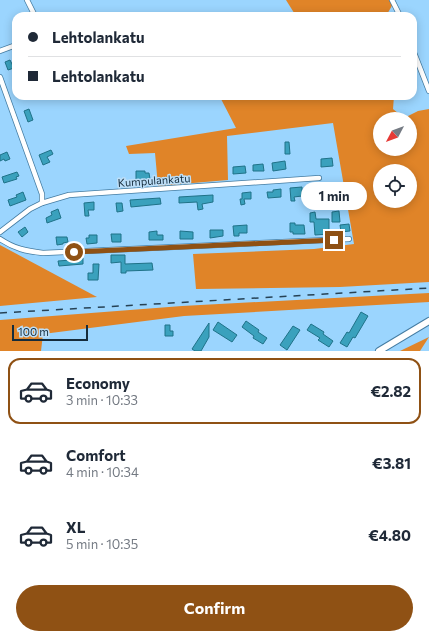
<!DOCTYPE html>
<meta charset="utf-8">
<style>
:root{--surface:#fff;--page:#f6f6f7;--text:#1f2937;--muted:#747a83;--line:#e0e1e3;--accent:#8f5114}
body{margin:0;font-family:Commissioner,sans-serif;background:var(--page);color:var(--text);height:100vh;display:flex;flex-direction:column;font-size:15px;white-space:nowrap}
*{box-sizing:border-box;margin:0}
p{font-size:13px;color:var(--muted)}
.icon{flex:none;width:22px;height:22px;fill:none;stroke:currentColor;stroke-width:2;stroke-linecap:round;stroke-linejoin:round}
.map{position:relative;height:351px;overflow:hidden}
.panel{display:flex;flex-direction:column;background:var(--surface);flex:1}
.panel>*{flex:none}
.hud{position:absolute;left:12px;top:12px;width:405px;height:88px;border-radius:12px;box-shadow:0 2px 10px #0003;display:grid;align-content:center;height:88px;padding:0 16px;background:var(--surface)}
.needle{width:26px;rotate:229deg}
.controls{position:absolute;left:373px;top:112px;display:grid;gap:8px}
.controls a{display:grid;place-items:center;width:44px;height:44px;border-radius:50%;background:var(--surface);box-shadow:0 2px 10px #0003;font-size:20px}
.scale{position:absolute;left:12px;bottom:10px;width:76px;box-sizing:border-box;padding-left:4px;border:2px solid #152c3c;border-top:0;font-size:11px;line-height:14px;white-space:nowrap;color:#152c3c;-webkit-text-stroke:3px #bddff8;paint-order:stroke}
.end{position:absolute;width:18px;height:18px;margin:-9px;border:5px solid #8f5114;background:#fff;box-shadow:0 0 0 2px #fff}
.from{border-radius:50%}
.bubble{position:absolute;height:28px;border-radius:14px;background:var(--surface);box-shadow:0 2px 10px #0003;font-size:13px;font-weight:700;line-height:28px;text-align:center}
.hud b{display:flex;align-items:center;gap:14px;height:38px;font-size:15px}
.hud b+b{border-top:1px solid var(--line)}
.hud i{width:10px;height:10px;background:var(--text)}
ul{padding:7px 0 0;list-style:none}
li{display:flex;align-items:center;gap:12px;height:66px;margin:0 8px 6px;padding:0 8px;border:2px solid transparent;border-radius:12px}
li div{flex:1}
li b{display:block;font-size:15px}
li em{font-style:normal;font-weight:700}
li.current{border-color:var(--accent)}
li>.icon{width:36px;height:36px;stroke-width:1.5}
.action{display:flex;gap:8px;margin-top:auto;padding:8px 16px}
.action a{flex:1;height:46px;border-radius:24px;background:var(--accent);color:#fff;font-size:16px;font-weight:700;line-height:46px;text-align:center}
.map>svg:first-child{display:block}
.green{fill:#e08428;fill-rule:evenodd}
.building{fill:#3aa1bd;stroke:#1f7288}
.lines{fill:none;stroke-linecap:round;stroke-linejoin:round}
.street-casing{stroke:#447ca2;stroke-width:6}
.secondary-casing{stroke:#447ca2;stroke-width:8}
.street{stroke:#fff;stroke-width:4.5}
.secondary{stroke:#fff;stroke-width:6}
.rail{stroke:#264255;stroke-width:1.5;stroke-dasharray:7 7;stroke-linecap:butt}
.route{stroke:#8f5114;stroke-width:5}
.labels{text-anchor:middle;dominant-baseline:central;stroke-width:3;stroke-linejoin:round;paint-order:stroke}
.street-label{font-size:11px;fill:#152c3c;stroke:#bddff8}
</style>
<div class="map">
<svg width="429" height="351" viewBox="0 0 429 351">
<rect width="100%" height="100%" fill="#9bd5fe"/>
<g class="green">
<path d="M 286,0 L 390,0 L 393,4 L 386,16 L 296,16 Z"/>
<path d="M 225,96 L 394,96 L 393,109 L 404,118 L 418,111 L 429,109 L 429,282 L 340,287 L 196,289 L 193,254 L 314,249 L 354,244 L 333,123 L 227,136 L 228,180 L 158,186 L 155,153 L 129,154 L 126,146 L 236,128 L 221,99 ZM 380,119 L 410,119 L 410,149 L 380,149 ZM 380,171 L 410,171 L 410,201 L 380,201 Z"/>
<path d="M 0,245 L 97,297 L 0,306 Z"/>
<path d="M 429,293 L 429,302 L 184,316 L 43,334 L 41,351 L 0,351 L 0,320 L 182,306 Z"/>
<path d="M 429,337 L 420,351 L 400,351 Z"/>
</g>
<g class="building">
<path d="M 10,60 L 14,68 L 8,70 L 5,62 Z"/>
<path d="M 29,109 L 33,120 L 28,122 L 24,111 Z"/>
<path d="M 285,142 L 289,142 L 290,154 L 285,154 Z"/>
<path d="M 51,150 L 53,154 L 47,157 L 50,162 L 43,165 L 39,155 Z"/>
<path d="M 7,152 L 10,159 L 5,161 L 4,159 L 0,161 L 0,155 Z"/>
<path d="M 332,158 L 333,166 L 321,167 L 321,159 Z"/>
<path d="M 285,161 L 286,169 L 273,171 L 272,163 Z"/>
<path d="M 263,164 L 264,171 L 253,171 L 253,165 Z"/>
<path d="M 245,166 L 246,173 L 233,174 L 233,167 Z"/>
<path d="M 136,171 L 145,171 L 145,173 L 149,173 L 150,179 L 136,180 Z"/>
<path d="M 17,172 L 19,176 L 16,177 L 17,179 L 4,183 L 2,177 Z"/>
<path d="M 302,187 L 302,196 L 294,197 L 295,201 L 291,201 L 290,188 Z"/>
<path d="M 340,187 L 341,194 L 329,195 L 328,188 Z"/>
<path d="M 281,189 L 281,197 L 268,198 L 267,192 L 273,192 L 273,190 Z"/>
<path d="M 23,192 L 26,200 L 10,206 L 8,200 L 17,197 L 16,195 Z"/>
<path d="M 251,192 L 251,199 L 244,199 L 245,204 L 241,205 L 240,199 L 242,199 L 242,193 Z"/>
<path d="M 213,195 L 213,202 L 202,204 L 203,209 L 198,210 L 197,202 L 179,203 L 179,197 Z"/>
<path d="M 160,198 L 161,204 L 131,207 L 130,200 Z"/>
<path d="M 94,202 L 94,210 L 88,210 L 89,216 L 85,216 L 84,203 Z"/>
<path d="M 116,203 L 122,203 L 123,211 L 117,212 Z"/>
<path d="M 58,209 L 61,218 L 47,223 L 46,218 L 52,215 L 51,212 Z"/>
<path d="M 339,211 L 340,222 L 332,222 L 332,212 Z"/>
<path d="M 315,212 L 316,219 L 329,219 L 329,234 L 315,235 L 314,222 L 310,222 L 310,213 Z"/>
<path d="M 290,223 L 295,223 L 295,225 L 304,225 L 305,234 L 293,234 L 293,232 L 290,232 Z"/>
<path d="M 349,224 L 350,231 L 341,232 L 340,225 Z"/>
<path d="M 247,225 L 247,233 L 239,233 L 239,236 L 234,236 L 233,226 Z"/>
<path d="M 25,227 L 28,232 L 22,237 L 18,232 Z"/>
<path d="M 210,230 L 223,230 L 223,236 L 210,238 Z"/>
<path d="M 157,231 L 157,235 L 163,235 L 163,240 L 149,240 L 149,232 Z"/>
<path d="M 180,231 L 193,232 L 193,239 L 180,239 Z"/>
<path d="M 111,234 L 121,234 L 121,242 L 112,242 Z"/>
<path d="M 89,235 L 97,235 L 97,243 L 87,244 L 86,238 L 89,238 Z"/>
<path d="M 56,237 L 67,237 L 68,242 L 63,243 L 63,244 L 57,245 Z"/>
<path d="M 111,255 L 125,255 L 125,264 L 152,263 L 153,270 L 126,271 L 126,273 L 121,273 L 121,262 L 111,263 Z"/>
<path d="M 71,258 L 83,258 L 83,264 L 59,266 L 58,261 L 71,260 Z"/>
<path d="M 93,264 L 99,264 L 98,280 L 88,280 L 88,273 L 93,273 Z"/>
<path d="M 361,312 L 368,316 L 355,338 L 353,337 L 347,347 L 340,343 L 347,332 L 349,333 Z"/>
<path d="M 246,321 L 259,330 L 258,332 L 267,338 L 263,344 L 253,338 L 254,336 L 242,327 Z"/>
<path d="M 218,322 L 237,335 L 232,342 L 213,330 Z"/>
<path d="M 209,323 L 209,337 L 201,351 L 195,351 L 192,349 Z"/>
<path d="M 311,324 L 324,332 L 323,334 L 333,341 L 329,347 L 318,340 L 320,338 L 307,330 Z"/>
<path d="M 165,325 L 170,325 L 170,331 L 173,331 L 173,336 L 165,336 Z"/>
<path d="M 293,326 L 300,330 L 287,350 L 280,345 Z"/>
</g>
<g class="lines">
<defs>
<g id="street">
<path d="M 27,0 L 35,16"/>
<path d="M 392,0 L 400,16"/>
<path d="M 413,50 L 429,91"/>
<path d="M 0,51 L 16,45"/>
<path d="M 0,77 L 42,194 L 42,203"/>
<path d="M 0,232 L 30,209 L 42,203 L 69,195 L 319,178"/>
<path d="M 0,239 C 15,249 26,251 43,253 L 349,239"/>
</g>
<path id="secondary" d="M 379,351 L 429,321"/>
</defs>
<use href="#street" class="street-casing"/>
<use href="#secondary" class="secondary-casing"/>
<use href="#street" class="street"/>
<use href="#secondary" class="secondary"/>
<path class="rail" d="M 0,313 L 429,288"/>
</g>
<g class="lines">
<path class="route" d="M 74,252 L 334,240"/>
</g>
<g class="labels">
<g class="street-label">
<text transform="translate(154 180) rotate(-4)">Kumpulankatu</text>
</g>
</g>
</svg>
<div class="controls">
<a><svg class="needle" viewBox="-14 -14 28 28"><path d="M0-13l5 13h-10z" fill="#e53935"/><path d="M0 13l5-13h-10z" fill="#747a83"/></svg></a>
<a><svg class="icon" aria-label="locate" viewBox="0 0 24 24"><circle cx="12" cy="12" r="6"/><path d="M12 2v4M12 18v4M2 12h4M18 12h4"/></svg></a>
</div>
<div class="scale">100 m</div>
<i class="end from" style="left:74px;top:252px"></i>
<i class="end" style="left:334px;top:240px"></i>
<div class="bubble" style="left:301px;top:182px;width:66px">1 min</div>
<div class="hud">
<b><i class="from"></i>Lehtolankatu</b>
<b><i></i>Lehtolankatu</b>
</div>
</div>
<section class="panel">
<ul>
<li class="current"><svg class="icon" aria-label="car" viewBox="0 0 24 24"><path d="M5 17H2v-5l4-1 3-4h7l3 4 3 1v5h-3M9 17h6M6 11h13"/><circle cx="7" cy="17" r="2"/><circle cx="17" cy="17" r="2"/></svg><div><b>Economy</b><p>3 min · 10:33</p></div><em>€2.82</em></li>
<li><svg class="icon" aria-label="car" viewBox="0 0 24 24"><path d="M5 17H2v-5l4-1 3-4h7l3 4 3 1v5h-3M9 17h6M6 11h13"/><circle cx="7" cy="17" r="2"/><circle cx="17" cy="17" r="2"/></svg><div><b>Comfort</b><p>4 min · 10:34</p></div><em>€3.81</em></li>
<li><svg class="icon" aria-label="car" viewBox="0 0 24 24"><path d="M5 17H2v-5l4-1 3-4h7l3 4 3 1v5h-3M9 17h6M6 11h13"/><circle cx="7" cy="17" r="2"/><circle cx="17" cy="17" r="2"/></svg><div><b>XL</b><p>5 min · 10:35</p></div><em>€4.80</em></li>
</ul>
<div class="action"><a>Confirm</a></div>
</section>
